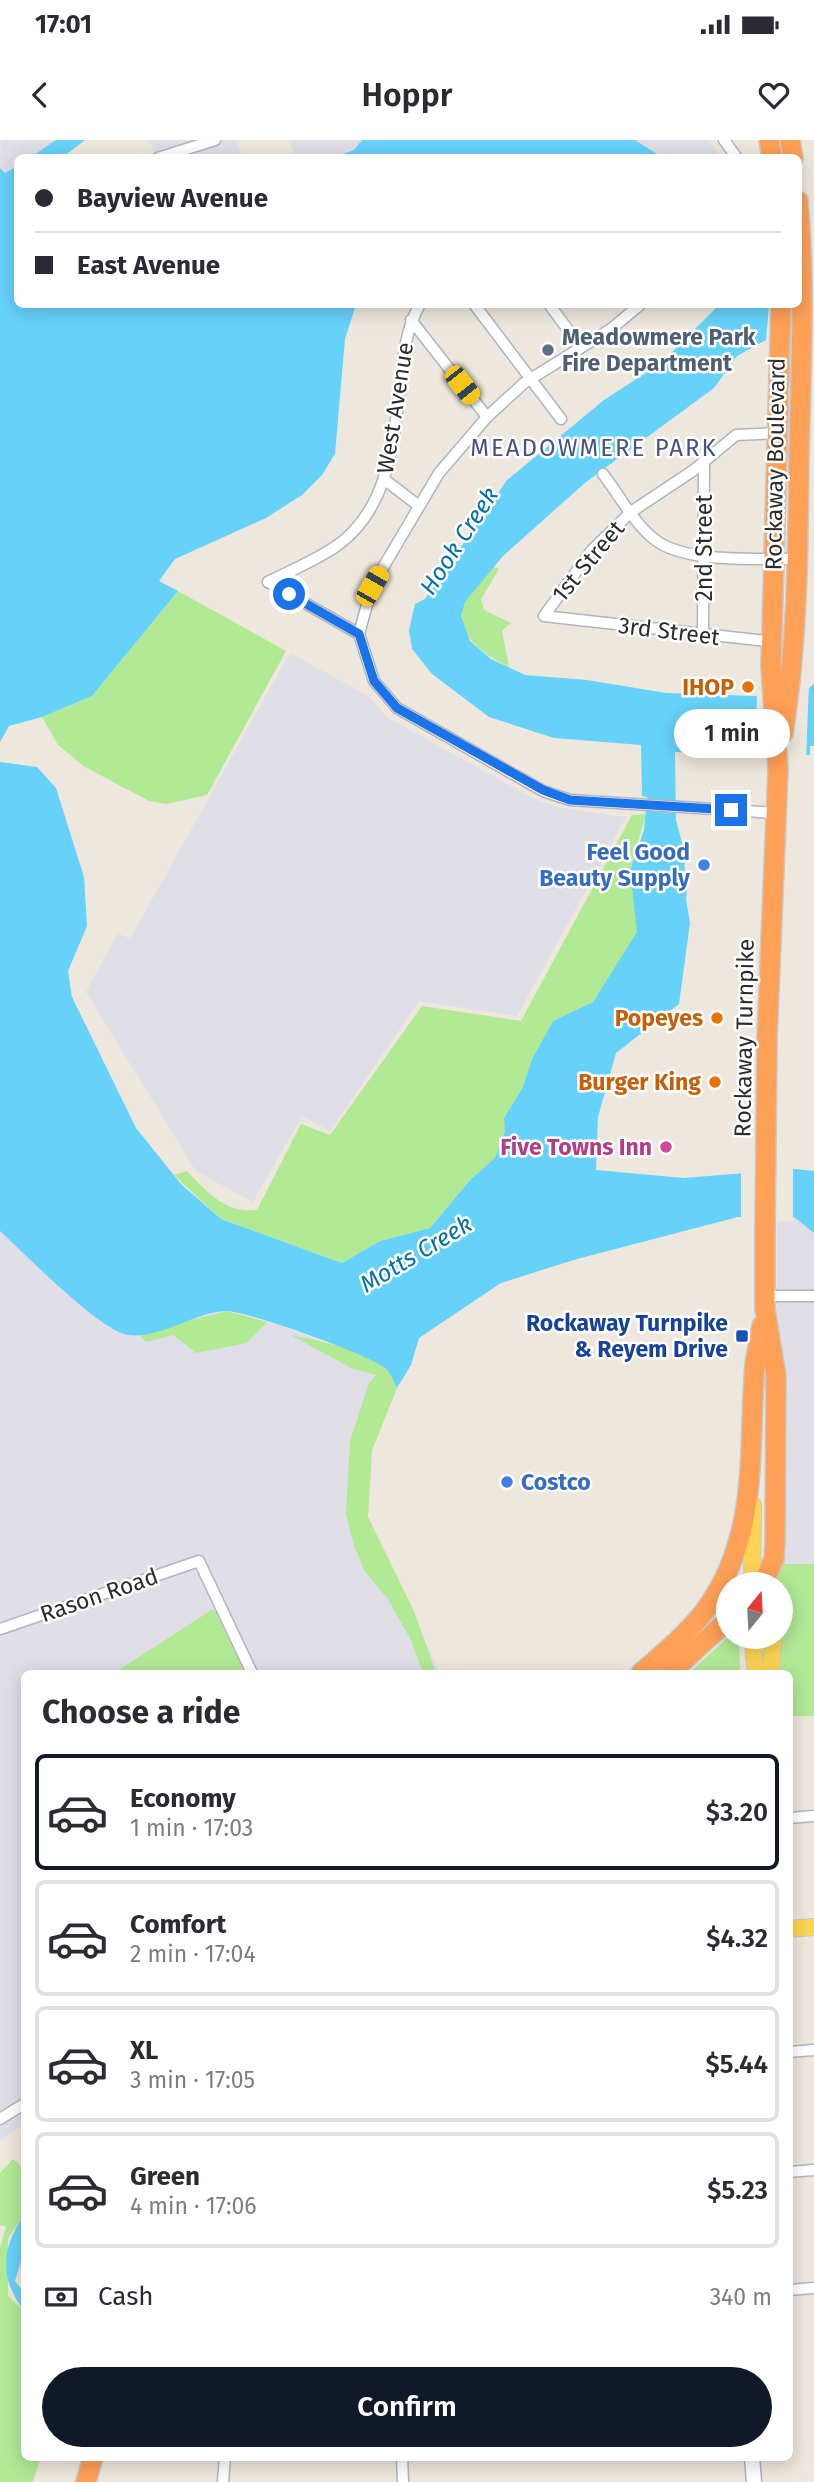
<!DOCTYPE html>
<meta charset="utf-8">
<style>
:root{--surface:#fff;--page:#f7f7f7;--text:#2b2b33;--muted:#7c7c81;--line:#e1e1e2;--accent:#111827}
body{margin:0;font-family:"Fira Sans",sans-serif;background:var(--page);color:var(--text);height:100vh;display:flex;flex-direction:column;font-size:26px;white-space:nowrap}
*{box-sizing:border-box;margin:0}
p{font-size:23px;color:var(--muted)}
.icon{flex:none;width:38px;height:38px;fill:none;stroke:currentColor;stroke-width:2;stroke-linecap:round;stroke-linejoin:round}
.map{position:relative;flex:1;overflow:hidden}
.sheet{position:absolute;left:21px;top:1530px;width:772px;height:791px;display:flex;flex-direction:column;background:var(--surface);border-radius:10px;box-shadow:0 4px 18px #0003}
.sheet>*{flex:none}
.banner{position:absolute;left:14px;top:14px;width:788px;height:154px;border-radius:10px;box-shadow:0 4px 18px #0003;display:grid;align-content:center;height:154px;padding:0 21px;background:var(--surface)}
.needle{width:46px;rotate:18deg}
.tools{position:absolute;left:716px;top:1432px;display:grid;gap:14px}
.tools a{display:grid;place-items:center;width:77px;height:77px;border-radius:50%;background:var(--surface);box-shadow:0 4px 18px #0003;font-size:35px}
.end{position:absolute;width:32px;height:32px;margin:-16px;border:9px solid #1a73e8;background:#fff;box-shadow:0 0 0 4px #fff}
.from{border-radius:50%}
.bubble{position:absolute;height:49px;border-radius:24px;background:var(--surface);box-shadow:0 4px 18px #0003;font-size:23px;font-weight:600;line-height:49px;text-align:center}
.car{position:absolute;width:21px;height:42px;margin:-21px -10px;border-radius:9px;box-shadow:0 0 5px 2px #0007;background:linear-gradient(#f5c518 24%,#345 0 40%,#f5c518 0 76%,#345 0 86%,#f5c518 0)}
.banner b{display:flex;align-items:center;gap:24px;height:66px;font-size:26px}
.banner b+b{border-top:2px solid var(--line)}
.banner i{width:18px;height:18px;background:var(--text)}
ul{padding:0;list-style:none}
li{display:flex;align-items:center;gap:21px;height:116px;margin:0 14px 10px;padding:0 7px;border:4px solid var(--line);border-radius:10px}
li div{flex:1}
li b{display:block;font-size:26px}
li em{font-style:normal;font-weight:600}
li.active{border-color:var(--accent)}
li>.icon{width:63px;height:63px;stroke-width:1.5}
h2{padding:0 21px;font-size:32px;line-height:84px}
.pay{display:flex;align-items:center;gap:18px;height:77px;padding:0 21px;font-size:26px}
.pay p{margin-inline-start:auto}
.button{display:flex;gap:14px;margin-top:auto;padding:14px 21px}
.button a{flex:1;height:80px;border-radius:42px;background:var(--accent);color:#fff;font-size:28px;font-weight:600;line-height:80px;text-align:center}
.status{display:flex;justify-content:space-between;align-items:center;height:49px;padding:0 35px;background:var(--surface);direction:ltr}
.status svg{height:19px;fill:currentColor}
header{display:flex;justify-content:space-between;align-items:center;height:91px;padding:0 21px;background:var(--surface);font-size:32px;font-weight:600}
.map>svg:first-child{display:block}
.industrial{fill:#e0dee6}
.green{fill:#b1e995}
.water{fill:#67d2f9}
.pier{fill:#eee7dd}
.lines{fill:none;stroke-linecap:round;stroke-linejoin:round}
.street-casing{stroke:#b1b3c0;stroke-width:13}
.secondary-casing{stroke:#b1b3c0;stroke-width:17}
.primary-casing{stroke:#c8c8c8;stroke-width:18}
.highway-casing{stroke:#c8c8c8;stroke-width:22}
.street{stroke:#fff;stroke-width:10}
.secondary{stroke:#fff;stroke-width:14}
.primary{stroke:#fdd553;stroke-width:16}
.highway{stroke:#ffa057;stroke-width:19}
.route{stroke:#1a73e8;stroke-width:9}
.service-dot{fill:#5c6f8a;stroke:#fff;stroke-width:2.5}
.food-dot{fill:#e8710a;stroke:#fff;stroke-width:2.5}
.shop-dot{fill:#3f7fe0;stroke:#fff;stroke-width:2.5}
.hotel-dot{fill:#d1479c;stroke:#fff;stroke-width:2.5}
.transit-dot{fill:#1a4fb4;stroke:#fff;stroke-width:2.5}
.labels{text-anchor:middle;dominant-baseline:central;stroke-width:5;stroke-linejoin:round;paint-order:stroke}
.service-label{font-size:23px;font-weight:bold;fill:#4e5e75;stroke:#fff;text-anchor:start}
.street-label{font-size:23px;fill:#2c2c2c;stroke:#fff}
.food-label{font-size:23px;font-weight:bold;fill:#c56008;stroke:#fff;text-anchor:end}
.shop-label{font-size:23px;font-weight:bold;fill:#366cbe;stroke:#fff;text-anchor:end}
.hotel-label{font-size:23px;font-weight:bold;fill:#b23c85;stroke:#fff;text-anchor:end}
.transit-label{font-size:23px;font-weight:bold;fill:#164399;stroke:#fff;text-anchor:end}
.neighbourhood-label{font-size:24px;letter-spacing:2px;fill:#475281;stroke:#fff}
.water-label{font-size:24px;font-style:italic;fill:#0270a9;stroke:#fff}
</style>
<div class="status"><b>17:01</b><svg viewBox="0 0 49 12"><path d="M0 12V9h3v3zM5 12V6h3v6zM10 12V3h3v9zM15 12V0h3v12zM26 1h20v11H26zM47 4h2v5h-2z"/></svg></div>
<header><svg class="icon" aria-label="back" viewBox="0 0 24 24"><path d="M15 5l-7 7 7 7"/></svg>Hoppr<svg class="icon" aria-label="heart" viewBox="0 0 24 24"><path d="M12 20l-8-8c-3-5 5-10 8-4 3-6 11-1 8 4z"/></svg></header>
<div class="map">
<svg width="814" height="2342" viewBox="0 0 814 2342">
<rect width="100%" height="100%" fill="#eee7dd"/>
<g class="industrial">
<path d="M 1,0 L 56,0 L 31,17 L 18,18 L 17,26 L 5,33 L 0,28 Z"/>
<path d="M 150,0 L 240,0 L 237,2 L 242,17 L 155,17 Z"/>
<path d="M 289,0 L 362,0 L 354,10 L 336,18 L 296,17 Z"/>
<path d="M 635,0 L 708,0 L 721,17 L 662,17 Z"/>
<path d="M 290,513 L 368,556 L 388,578 L 534,659 L 561,668 L 626,677 L 517,876 L 419,861 L 330,991 L 302,976 L 253,1062 L 196,1031 L 86,852 L 118,793 L 130,799 Z"/>
<path d="M 794,1077 L 814,1093 L 814,1424 L 776,1424 L 777,1078 Z"/>
<path d="M 0,1091 L 99,1180 L 227,1171 L 276,1184 L 363,1216 L 397,1248 L 372,1310 L 368,1377 L 440,1533 L 245,1533 L 213,1469 L 114,1533 L 24,1533 L 24,1988 L 21,1986 L 0,2001 Z"/>
</g>
<g class="green">
<path d="M 494,427 L 499,429 L 481,459 L 484,470 L 511,483 L 502,491 L 509,527 C 486,516 448,491 466,461 C 473,449 485,437 494,427 Z"/>
<path d="M 178,451 L 286,511 L 207,655 L 167,664 L 149,661 L 85,627 L 58,605 L 42,577 L 92,556 Z"/>
<path d="M 646,674 L 630,730 L 638,792 L 593,862 L 553,881 L 532,919 L 522,949 L 504,978 L 505,991 L 495,1018 L 470,1040 L 430,1088 L 380,1101 L 342,1123 L 221,1079 L 174,1035 L 187,1031 C 207,1052 226,1074 257,1070 L 301,984 L 330,995 L 422,866 L 521,881 L 632,675 Z"/>
<path d="M 227,1171 L 267,1182 L 247,1203 L 196,1213 L 173,1195 L 146,1202 L 138,1193 Z"/>
<path d="M 291,1195 C 316,1200 367,1210 386,1229 C 391,1233 394,1242 397,1248 L 372,1310 L 368,1377 L 414,1471 L 436,1533 L 423,1533 L 411,1500 L 388,1459 L 365,1432 L 354,1405 L 346,1374 L 350,1301 L 369,1243 L 376,1235 L 351,1228 Z"/>
<path d="M 776,1424 L 814,1424 L 814,1576 L 789,1576 L 789,1533 L 772,1533 L 780,1496 L 780,1444 L 776,1444 Z"/>
<path d="M 214,1469 L 245,1533 L 114,1533 L 213,1469 Z"/>
<path d="M 729,1496 L 738,1496 L 739,1499 L 740,1533 L 689,1533 Z"/>
<path d="M 13,2019 L 24,2029 L 24,2075 L 8,2098 L 8,2156 L 24,2171 L 24,2317 L 41,2317 L 33,2342 L 0,2342 L 0,2108 L 6,2087 L 0,2085 L 0,2033 Z"/>
</g>
<g class="water">
<path d="M 56,0 L 85,0 L 63,17 L 31,17 Z"/>
<path d="M 362,0 L 635,0 L 662,17 L 336,17 L 354,10 Z"/>
<path d="M 17,26 L 18,164 L 356,165 L 345,199 L 335,314 L 322,335 L 302,355 L 266,378 L 175,419 L 159,441 L 178,451 L 92,556 L 42,577 L 9,586 L 0,602 L 0,28 L 5,33 Z"/>
<path d="M 719,165 L 769,165 L 766,200 L 737,216 L 714,248 L 586,342 L 503,416 L 465,462 L 461,476 L 470,501 L 491,519 L 525,535 L 587,540 L 666,553 L 754,556 L 800,555 L 814,544 L 814,606 L 810,606 L 810,615 L 752,616 L 675,612 L 676,680 L 684,710 L 685,739 L 688,739 L 686,759 L 690,783 L 679,864 L 616,913 L 598,977 L 596,1030 L 684,1038 L 796,1029 L 814,1031 L 814,1093 L 794,1077 L 738,1077 L 577,1119 L 501,1143 L 419,1198 L 411,1225 L 397,1248 C 394,1242 391,1234 386,1229 C 374,1216 247,1171 226,1171 C 194,1172 161,1199 128,1195 C 100,1191 24,1113 0,1091 L 0,622 L 37,627 L 56,648 L 84,737 L 87,786 L 68,831 L 72,857 L 136,988 L 181,1044 L 221,1079 L 342,1123 L 380,1101 L 430,1088 L 470,1040 L 495,1018 L 505,991 L 504,978 L 522,949 L 532,919 L 553,881 L 593,862 L 637,792 L 630,730 L 644,690 L 647,657 L 642,656 L 641,605 L 554,598 L 489,577 L 432,534 L 412,509 L 409,490 L 415,464 L 425,459 L 507,340 L 604,260 L 661,223 Z"/>
<path d="M 24,2075 L 24,2111 L 15,2141 L 24,2153 L 24,2171 C 0,2138 0,2111 24,2075 Z"/>
</g>
<g class="pier">
<path d="M 809,543 L 806,619 L 755,619 L 757,553 L 799,551 Z"/>
<path d="M 793,1025 L 793,1081 L 741,1080 L 741,1030 Z"/>
</g>
<g class="lines">
<defs>
<g id="street">
<path d="M 724,0 L 737,18"/>
<path d="M 158,18 L 215,0"/>
<path d="M 474,164 L 561,279"/>
<path d="M 549,164 L 580,206"/>
<path d="M 641,164 L 611,189 L 524,243 L 487,277 L 439,333 L 372,446 L 359,494 L 374,541 L 397,568 L 543,651 L 570,660 L 776,673"/>
<path d="M 411,180 L 487,277"/>
<path d="M 603,334 C 619,355 634,383 654,399 C 685,424 758,418 797,419"/>
<path d="M 385,340 L 419,366"/>
<path d="M 268,442 C 290,431 314,421 335,407 C 388,371 393,305 400,248 C 403,218 405,191 420,164"/>
<path d="M 268,442 L 359,494"/>
<path d="M 703,495 L 704,322"/>
<path d="M 775,502 L 544,476 L 592,410 L 631,372 L 694,330 L 736,295 L 778,293"/>
<path d="M 765,1156 L 814,1156"/>
<path d="M 0,1489 L 199,1421 L 252,1533"/>
<path d="M 789,1678 L 814,1676"/>
<path d="M 789,1912 L 814,1910"/>
<path d="M 0,1979 L 24,1964"/>
<path d="M 789,2032 L 814,2030"/>
<path d="M 789,2150 L 814,2148"/>
<path d="M 402,2317 L 403,2342"/>
<path d="M 223,2342 L 225,2317"/>
</g>
<path id="secondary" d="M 752,2317 L 754,2342"/>
<g id="primary">
<path d="M 752,1444 L 753,1365"/>
<path d="M 752,1496 L 756,1533"/>
<path d="M 770,1533 L 774,1496"/>
<path d="M 789,1789 L 814,1787"/>
</g>
<g id="highway">
<path d="M 769,0 L 772,18"/>
<path d="M 790,0 L 793,18"/>
<path d="M 783,593 C 798,500 798,406 799,312 C 801,228 805,145 798,61"/>
<path d="M 763,1444 L 774,1419 L 775,1403 L 776,1236 L 765,1169 L 765,1089 L 767,899 L 778,629 L 771,526 L 781,164"/>
<path d="M 641,1533 C 665,1512 691,1491 709,1465 C 757,1395 749,1318 754,1239 C 754,1221 759,1203 762,1186"/>
<path d="M 670,1533 L 728,1480"/>
<path d="M 86,2342 L 93,2317"/>
</g>
</defs>
<use href="#street" class="street-casing"/>
<use href="#secondary" class="secondary-casing"/>
<use href="#primary" class="primary-casing"/>
<use href="#highway" class="highway-casing"/>
<use href="#street" class="street"/>
<use href="#secondary" class="secondary"/>
<use href="#primary" class="primary"/>
<use href="#highway" class="highway"/>
</g>
<g class="lines">
<path class="route" d="M 289,454 L 359,494 L 374,541 L 397,568 L 543,650 L 570,660 L 731,670"/>
</g>
<circle class="service-dot" cx="548" cy="210" r="7"/>
<g class="food-dot">
<circle cx="748" cy="547" r="7"/>
<circle cx="717" cy="878" r="7"/>
<circle cx="715" cy="942" r="7"/>
</g>
<g class="shop-dot">
<circle cx="704" cy="725" r="7"/>
<circle cx="507" cy="1342" r="7"/>
</g>
<circle class="hotel-dot" cx="666" cy="1007" r="7"/>
<rect class="transit-dot" x="735" y="1189" width="14" height="14" rx="3.5"/>
<g class="labels">
<g class="service-label">
<text x="562" y="197">Meadowmere Park<tspan x="562" dy="26">Fire Department</tspan></text>
</g>
<g class="street-label">
<text transform="translate(395 268) rotate(-81)">West Avenue</text>
<text transform="translate(775 324) rotate(-89)">Rockaway Boulevard</text>
<text transform="translate(704 408) rotate(-90)">2nd Street</text>
<text transform="translate(588 421) rotate(-50)">1st Street</text>
<text transform="translate(669 491) rotate(7)">3rd Street</text>
<text transform="translate(744 898) rotate(-89)">Rockaway Turnpike</text>
<text transform="translate(99 1455) rotate(-19)">Rason Road</text>
</g>
<g class="food-label">
<text x="734" y="547">IHOP</text>
<text x="703" y="878">Popeyes</text>
<text x="701" y="942">Burger King</text>
</g>
<g class="shop-label">
<text x="690" y="712">Feel Good<tspan x="690" dy="26">Beauty Supply</tspan></text>
<text x="521" y="1342" text-anchor="start">Costco</text>
</g>
<g class="hotel-label">
<text x="652" y="1007">Five Towns Inn</text>
</g>
<g class="transit-label">
<text x="728" y="1183">Rockaway Turnpike<tspan x="728" dy="26">&amp; Reyem Drive</tspan></text>
</g>
<g class="neighbourhood-label">
<text x="594" y="308">MEADOWMERE PARK</text>
</g>
<g class="water-label">
<text transform="translate(459 401) rotate(-57)">Hook Creek</text>
<text transform="translate(416 1114) rotate(-31)">Motts Creek</text>
</g>
</g>
</svg>
<div class="tools">
<a><svg class="needle" viewBox="-14 -14 28 28"><path d="M0-13l5 13h-10z" fill="#e53935"/><path d="M0 13l5-13h-10z" fill="#7c7c81"/></svg></a>
</div>
<i class="end from" style="left:289px;top:454px"></i>
<i class="end" style="left:731px;top:670px"></i>
<div class="bubble" style="left:674px;top:569px;width:116px">1 min</div>
<i class="car" style="left:462px;top:245px;rotate:142deg"></i>
<i class="car" style="left:372px;top:446px;rotate:30deg"></i>
<div class="banner">
<b><i class="from"></i>Bayview Avenue</b>
<b><i></i>East Avenue</b>
</div>
<section class="sheet">
<h2>Choose a ride</h2>
<ul>
<li class="active"><svg class="icon" aria-label="car" viewBox="0 0 24 24"><path d="M5 17H2v-5l4-1 3-4h7l3 4 3 1v5h-3M9 17h6M6 11h13"/><circle cx="7" cy="17" r="2"/><circle cx="17" cy="17" r="2"/></svg><div><b>Economy</b><p>1 min · 17:03</p></div><em>$3.20</em></li>
<li><svg class="icon" aria-label="car" viewBox="0 0 24 24"><path d="M5 17H2v-5l4-1 3-4h7l3 4 3 1v5h-3M9 17h6M6 11h13"/><circle cx="7" cy="17" r="2"/><circle cx="17" cy="17" r="2"/></svg><div><b>Comfort</b><p>2 min · 17:04</p></div><em>$4.32</em></li>
<li><svg class="icon" aria-label="car" viewBox="0 0 24 24"><path d="M5 17H2v-5l4-1 3-4h7l3 4 3 1v5h-3M9 17h6M6 11h13"/><circle cx="7" cy="17" r="2"/><circle cx="17" cy="17" r="2"/></svg><div><b>XL</b><p>3 min · 17:05</p></div><em>$5.44</em></li>
<li><svg class="icon" aria-label="car" viewBox="0 0 24 24"><path d="M5 17H2v-5l4-1 3-4h7l3 4 3 1v5h-3M9 17h6M6 11h13"/><circle cx="7" cy="17" r="2"/><circle cx="17" cy="17" r="2"/></svg><div><b>Green</b><p>4 min · 17:06</p></div><em>$5.23</em></li>
</ul>
<div class="pay"><svg class="icon" aria-label="cash" viewBox="0 0 24 24"><path d="M3 7h18v10H3z"/><circle cx="12" cy="12" r="2"/></svg>Cash<p>340 m</p></div>
<div class="button"><a>Confirm</a></div>
</section>
</div>
